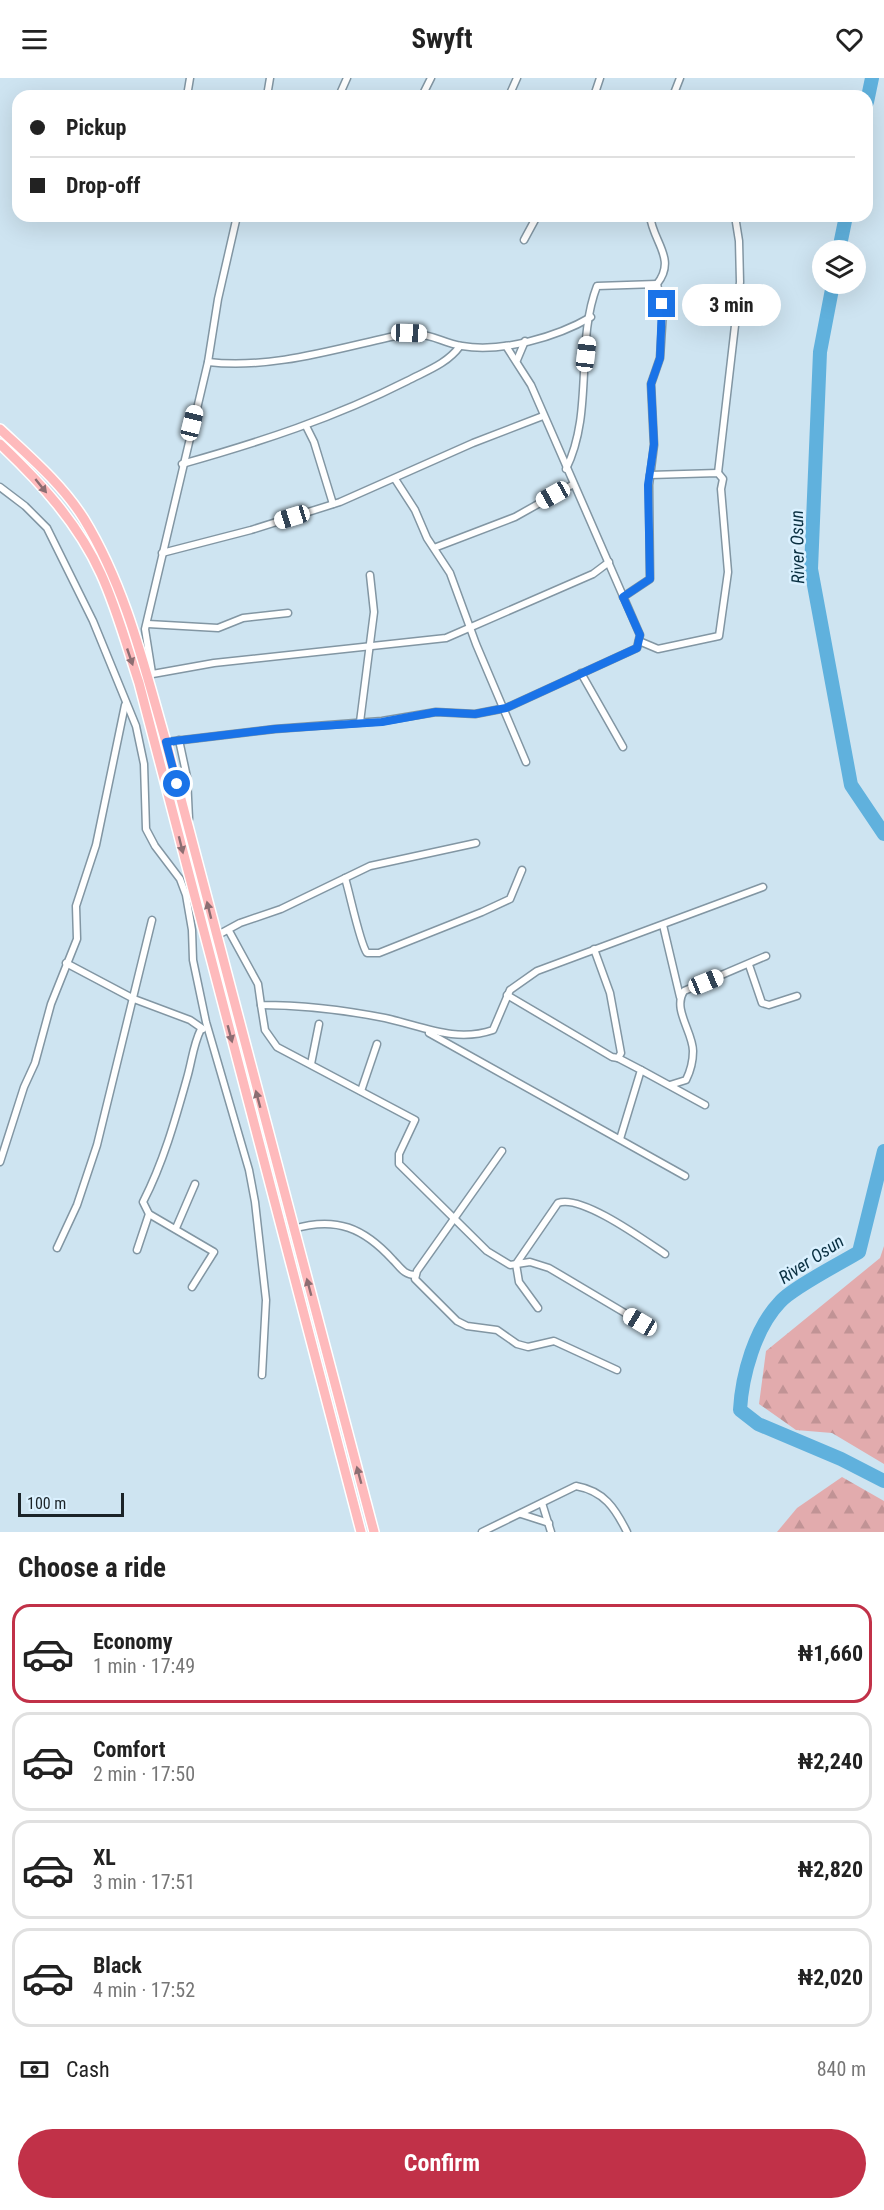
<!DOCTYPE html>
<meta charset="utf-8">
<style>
:root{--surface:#fff;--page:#f6f6f6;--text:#222;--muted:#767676;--line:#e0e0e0;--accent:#c13148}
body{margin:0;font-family:"Roboto Condensed",sans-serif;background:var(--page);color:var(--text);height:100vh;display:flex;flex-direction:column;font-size:22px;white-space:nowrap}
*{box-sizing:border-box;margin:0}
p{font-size:20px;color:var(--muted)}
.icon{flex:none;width:33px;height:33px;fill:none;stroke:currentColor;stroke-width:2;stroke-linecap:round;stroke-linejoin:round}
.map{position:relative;height:1454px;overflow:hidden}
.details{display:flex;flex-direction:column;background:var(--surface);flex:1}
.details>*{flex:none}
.banner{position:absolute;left:12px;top:12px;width:861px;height:132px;border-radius:18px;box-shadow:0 6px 24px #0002;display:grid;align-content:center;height:132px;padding:0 18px;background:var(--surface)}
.buttons{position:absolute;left:812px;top:162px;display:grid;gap:12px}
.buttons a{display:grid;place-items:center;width:54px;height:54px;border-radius:50%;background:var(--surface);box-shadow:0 6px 24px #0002;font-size:30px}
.scale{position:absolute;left:18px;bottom:15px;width:106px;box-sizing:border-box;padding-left:6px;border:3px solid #1b2328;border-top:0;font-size:16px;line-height:21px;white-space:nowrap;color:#1b2328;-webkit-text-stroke:4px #dbf1ff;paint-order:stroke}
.end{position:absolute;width:27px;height:27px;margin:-14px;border:8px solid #1a73e8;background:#fff;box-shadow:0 0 0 3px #fff}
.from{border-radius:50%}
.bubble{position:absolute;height:42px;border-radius:21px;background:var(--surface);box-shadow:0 6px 24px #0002;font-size:20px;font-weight:700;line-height:42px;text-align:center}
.car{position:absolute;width:18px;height:36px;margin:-18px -9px;border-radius:8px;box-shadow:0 0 4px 2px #0007;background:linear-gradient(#fff 24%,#345 0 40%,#fff 0 76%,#345 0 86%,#fff 0)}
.banner b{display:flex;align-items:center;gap:21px;height:57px;font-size:22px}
.banner b+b{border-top:2px solid var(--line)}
.banner i{width:15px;height:15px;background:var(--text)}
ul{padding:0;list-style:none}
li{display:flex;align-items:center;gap:18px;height:99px;margin:0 12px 9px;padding:0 6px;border:3px solid var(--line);border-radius:18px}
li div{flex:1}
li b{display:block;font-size:22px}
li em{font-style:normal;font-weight:700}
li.selected{border-color:var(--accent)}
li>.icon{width:54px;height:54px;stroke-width:1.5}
h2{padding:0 18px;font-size:27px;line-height:72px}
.pay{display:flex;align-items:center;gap:15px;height:66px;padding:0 18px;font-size:22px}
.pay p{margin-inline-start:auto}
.cta{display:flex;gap:12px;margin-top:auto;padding:12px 18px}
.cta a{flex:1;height:69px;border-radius:36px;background:var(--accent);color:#fff;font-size:24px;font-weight:700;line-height:69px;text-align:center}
header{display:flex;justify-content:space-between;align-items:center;height:78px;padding:0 18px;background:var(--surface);font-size:27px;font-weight:700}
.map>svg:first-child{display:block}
.forest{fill:url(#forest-firs)}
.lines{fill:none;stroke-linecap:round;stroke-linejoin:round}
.river{stroke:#60b1dd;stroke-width:14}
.minor-casing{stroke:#8296a3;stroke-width:9}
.trunk-casing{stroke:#fff;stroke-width:12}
.minor{stroke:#fff;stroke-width:6}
.trunk{stroke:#febabc;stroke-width:9}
.oneway{fill:#8c6e72}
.route{stroke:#1a73e8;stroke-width:8}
.labels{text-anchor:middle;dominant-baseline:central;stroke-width:5;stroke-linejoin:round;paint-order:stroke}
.water-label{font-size:18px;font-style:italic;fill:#092f41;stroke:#dbf1ff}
</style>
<header><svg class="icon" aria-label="menu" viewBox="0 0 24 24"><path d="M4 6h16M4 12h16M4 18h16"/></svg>Swyft<svg class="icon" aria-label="heart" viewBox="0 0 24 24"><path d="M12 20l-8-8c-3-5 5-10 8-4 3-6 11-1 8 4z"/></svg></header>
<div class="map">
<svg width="884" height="1454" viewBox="0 0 884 1454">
<defs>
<pattern id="forest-firs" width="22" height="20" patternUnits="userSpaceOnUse" patternTransform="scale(1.5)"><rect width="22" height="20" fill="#e2abad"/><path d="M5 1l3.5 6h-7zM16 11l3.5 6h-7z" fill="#c19395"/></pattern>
</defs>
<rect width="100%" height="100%" fill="#cee4f1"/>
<g class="forest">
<path d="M 884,1168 L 884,1386 L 832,1355 L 796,1352 L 759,1326 L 766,1273 L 880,1180 Z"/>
<path d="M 842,1399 L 884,1423 L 884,1454 L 777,1454 L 797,1430 Z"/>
</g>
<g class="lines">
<g class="river">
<path d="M 867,24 L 872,0"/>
<path d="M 839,172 L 846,138"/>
<path d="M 833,206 L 820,274 L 811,491 L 851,707 L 884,756"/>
<path d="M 884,1073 L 859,1174 C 841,1185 792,1210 780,1224 C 755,1250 742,1297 740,1332 L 758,1346 L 841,1381 L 884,1403"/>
</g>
<defs>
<g id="minor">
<path d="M 187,18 L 190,0"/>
<path d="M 267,18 L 270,0"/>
<path d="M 339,18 L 347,0"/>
<path d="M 422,18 L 431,0"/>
<path d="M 509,18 L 517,0"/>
<path d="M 594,18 L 600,0"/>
<path d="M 673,18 L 680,0"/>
<path d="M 650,138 C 653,164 677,181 657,206"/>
<path d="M 524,162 L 537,138"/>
<path d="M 517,282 L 525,263"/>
<path d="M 208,284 C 275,292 344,268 409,255 C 434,256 442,265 462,268 C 501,275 557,259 591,239"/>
<path d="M 306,348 L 314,364 L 333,426"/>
<path d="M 182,386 C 260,364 334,340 407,303 C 426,293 447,286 460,268"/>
<path d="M 566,391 C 594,335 575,265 597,208 L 657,206"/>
<path d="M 718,395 L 740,204 L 739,163 L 735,138"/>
<path d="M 395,401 L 415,432 L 427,460 L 450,495 L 476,566 L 526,684"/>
<path d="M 0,409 L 25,428 L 47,450 L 93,543 L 136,648 L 144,686 L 146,751 L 155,768 L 180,801 L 186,817 L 192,852 L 193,882 L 206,944 L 249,1092 L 255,1124 L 266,1222 L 262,1297"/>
<path d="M 434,470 L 515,439 L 572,407"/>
<path d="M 162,475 L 251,452 L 340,424 L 473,365 L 543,338"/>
<path d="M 623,519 L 650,501 L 649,407 L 654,367 L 651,306 L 660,280 L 663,233 L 657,206"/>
<path d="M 148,546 L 218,550 L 243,540 L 288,535"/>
<path d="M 639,563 L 658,571 L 719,558 L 728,494 L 721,411 L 723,401 L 718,395 L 650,397"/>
<path d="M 152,595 L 145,551 L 208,284 L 218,221 L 237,138"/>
<path d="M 581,595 L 623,669"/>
<path d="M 147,597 L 214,585 L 446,560 L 593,496 L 609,484"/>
<path d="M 360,644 L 374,534 L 370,497"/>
<path d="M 179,662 L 187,699 L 189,741"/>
<path d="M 166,664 L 275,651 L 382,643 L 436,634 L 475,636 L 506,630 L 637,570 L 640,557 L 531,307 L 506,268"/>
<path d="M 345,800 C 350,816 360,866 367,875 L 379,875 L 482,834 L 510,821 L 522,792"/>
<path d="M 663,847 L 680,919"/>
<path d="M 229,853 L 258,906 L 261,927 C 303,927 344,932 385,940 C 422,948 455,965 493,952 L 510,912 L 537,893 L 763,809"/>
<path d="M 216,858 L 240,845 L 281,831 L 370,788 L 476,765"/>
<path d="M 66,885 L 134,921 L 190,942 L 203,951"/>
<path d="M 749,887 L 762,925 L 769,927 L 797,918"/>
<path d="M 507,917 L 612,979 L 618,980 L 621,975 L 610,915 L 594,871"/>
<path d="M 261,927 L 265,952 L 277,969 L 415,1042 L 399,1076 L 399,1086 L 487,1173 L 510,1187 L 530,1184 L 549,1190 L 640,1244"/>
<path d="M 429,955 L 685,1098"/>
<path d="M 618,980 L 641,992 L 620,1061"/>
<path d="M 311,986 L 319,946"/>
<path d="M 641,992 L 705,1027"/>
<path d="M 670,1007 L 686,1002 C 690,994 693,982 693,973 C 693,954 672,931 684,913 L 766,878"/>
<path d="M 361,1013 L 377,966"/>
<path d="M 502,1073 L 417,1193 L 415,1201 L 457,1243 L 467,1248 L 497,1252 L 517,1266 L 528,1269 L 554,1263 L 617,1292"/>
<path d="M 0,1084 L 24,1009 L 35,985 L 51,926 L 77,861 L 76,828 L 96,767 L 125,627"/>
<path d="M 176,1150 L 195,1106"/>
<path d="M 293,1151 C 336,1138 364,1150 393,1182 C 400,1189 404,1197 415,1197"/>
<path d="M 57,1170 L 77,1127 L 97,1067 L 152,842"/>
<path d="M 137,1172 L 149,1136"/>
<path d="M 192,1209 L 214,1174 L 149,1136 L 143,1124 C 163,1085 175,1043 187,1000 C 192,983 193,967 201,951"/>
<path d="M 538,1230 L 519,1204 L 516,1186 L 558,1125 C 581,1116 644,1162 665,1176"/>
<path d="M 542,1425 L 551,1454"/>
<path d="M 521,1436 L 549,1445"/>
<path d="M 482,1454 L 576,1408 C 604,1413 615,1430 627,1454"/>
</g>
<g id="trunk">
<path d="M 0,351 C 30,379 62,406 84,441 C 126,510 144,588 166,664 L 374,1454"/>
<path d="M 0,366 C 40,404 78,445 101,496 C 117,531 127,569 139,605 L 361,1454"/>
</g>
</defs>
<use href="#minor" class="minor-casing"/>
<use href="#trunk" class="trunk-casing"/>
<use href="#minor" class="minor"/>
<use href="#trunk" class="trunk"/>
</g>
<defs><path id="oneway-solid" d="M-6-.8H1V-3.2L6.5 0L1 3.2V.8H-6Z" transform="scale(1.5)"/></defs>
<g class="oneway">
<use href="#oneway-solid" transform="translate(41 408) rotate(51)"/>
<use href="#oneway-solid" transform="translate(130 579) rotate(71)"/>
<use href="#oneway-solid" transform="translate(181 767) rotate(76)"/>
<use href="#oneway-solid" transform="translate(209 832) rotate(-104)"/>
<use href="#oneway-solid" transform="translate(230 956) rotate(75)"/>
<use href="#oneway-solid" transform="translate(258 1021) rotate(-105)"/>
<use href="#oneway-solid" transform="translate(309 1209) rotate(-105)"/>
<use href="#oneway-solid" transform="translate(359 1397) rotate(-105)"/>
</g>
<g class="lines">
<path class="route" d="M 177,706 L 166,664 L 275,651 L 382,644 L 436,634 L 475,636 L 506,630 L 637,570 L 640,557 L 623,519 L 650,501 L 648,407 L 654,366 L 651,306 L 660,280 L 662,226"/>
</g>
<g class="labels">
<g class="water-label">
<text transform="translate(797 469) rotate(-91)">River Osun</text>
<text transform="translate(811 1181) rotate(-33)">River Osun</text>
</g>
</g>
</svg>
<div class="buttons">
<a><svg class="icon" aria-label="layers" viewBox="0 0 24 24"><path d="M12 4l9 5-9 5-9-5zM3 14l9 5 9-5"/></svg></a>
</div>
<div class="scale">100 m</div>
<i class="end from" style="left:177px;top:706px"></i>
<i class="end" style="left:662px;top:226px"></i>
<div class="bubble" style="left:682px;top:206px;width:99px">3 min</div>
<i class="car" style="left:409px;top:255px;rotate:92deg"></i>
<i class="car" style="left:586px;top:276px;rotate:7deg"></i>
<i class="car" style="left:192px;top:345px;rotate:14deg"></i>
<i class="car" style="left:553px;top:417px;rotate:241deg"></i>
<i class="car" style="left:292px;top:439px;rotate:253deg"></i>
<i class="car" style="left:706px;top:904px;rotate:68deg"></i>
<i class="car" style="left:640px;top:1244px;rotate:301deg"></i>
<div class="banner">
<b><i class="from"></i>Pickup</b>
<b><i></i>Drop-off</b>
</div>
</div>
<section class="details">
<h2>Choose a ride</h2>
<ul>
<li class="selected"><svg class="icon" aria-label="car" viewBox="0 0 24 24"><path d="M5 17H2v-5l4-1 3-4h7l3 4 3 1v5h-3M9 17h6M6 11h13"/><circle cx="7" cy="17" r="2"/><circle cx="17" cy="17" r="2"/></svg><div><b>Economy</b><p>1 min · 17:49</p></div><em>₦1,660</em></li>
<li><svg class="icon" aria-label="car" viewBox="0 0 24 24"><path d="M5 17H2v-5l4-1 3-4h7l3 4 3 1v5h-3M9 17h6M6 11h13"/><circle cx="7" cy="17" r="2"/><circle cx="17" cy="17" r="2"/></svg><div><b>Comfort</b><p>2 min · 17:50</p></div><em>₦2,240</em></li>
<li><svg class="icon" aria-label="car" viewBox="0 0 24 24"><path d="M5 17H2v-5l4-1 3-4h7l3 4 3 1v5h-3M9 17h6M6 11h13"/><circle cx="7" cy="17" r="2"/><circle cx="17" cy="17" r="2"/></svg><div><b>XL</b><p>3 min · 17:51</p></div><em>₦2,820</em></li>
<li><svg class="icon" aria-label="car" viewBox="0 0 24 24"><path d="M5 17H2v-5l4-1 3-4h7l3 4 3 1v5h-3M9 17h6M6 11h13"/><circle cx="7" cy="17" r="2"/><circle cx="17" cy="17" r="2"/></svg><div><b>Black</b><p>4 min · 17:52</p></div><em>₦2,020</em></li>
</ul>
<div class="pay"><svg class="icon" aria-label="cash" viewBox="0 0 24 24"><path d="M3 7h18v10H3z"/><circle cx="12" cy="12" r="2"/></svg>Cash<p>840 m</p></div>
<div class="cta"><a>Confirm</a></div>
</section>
